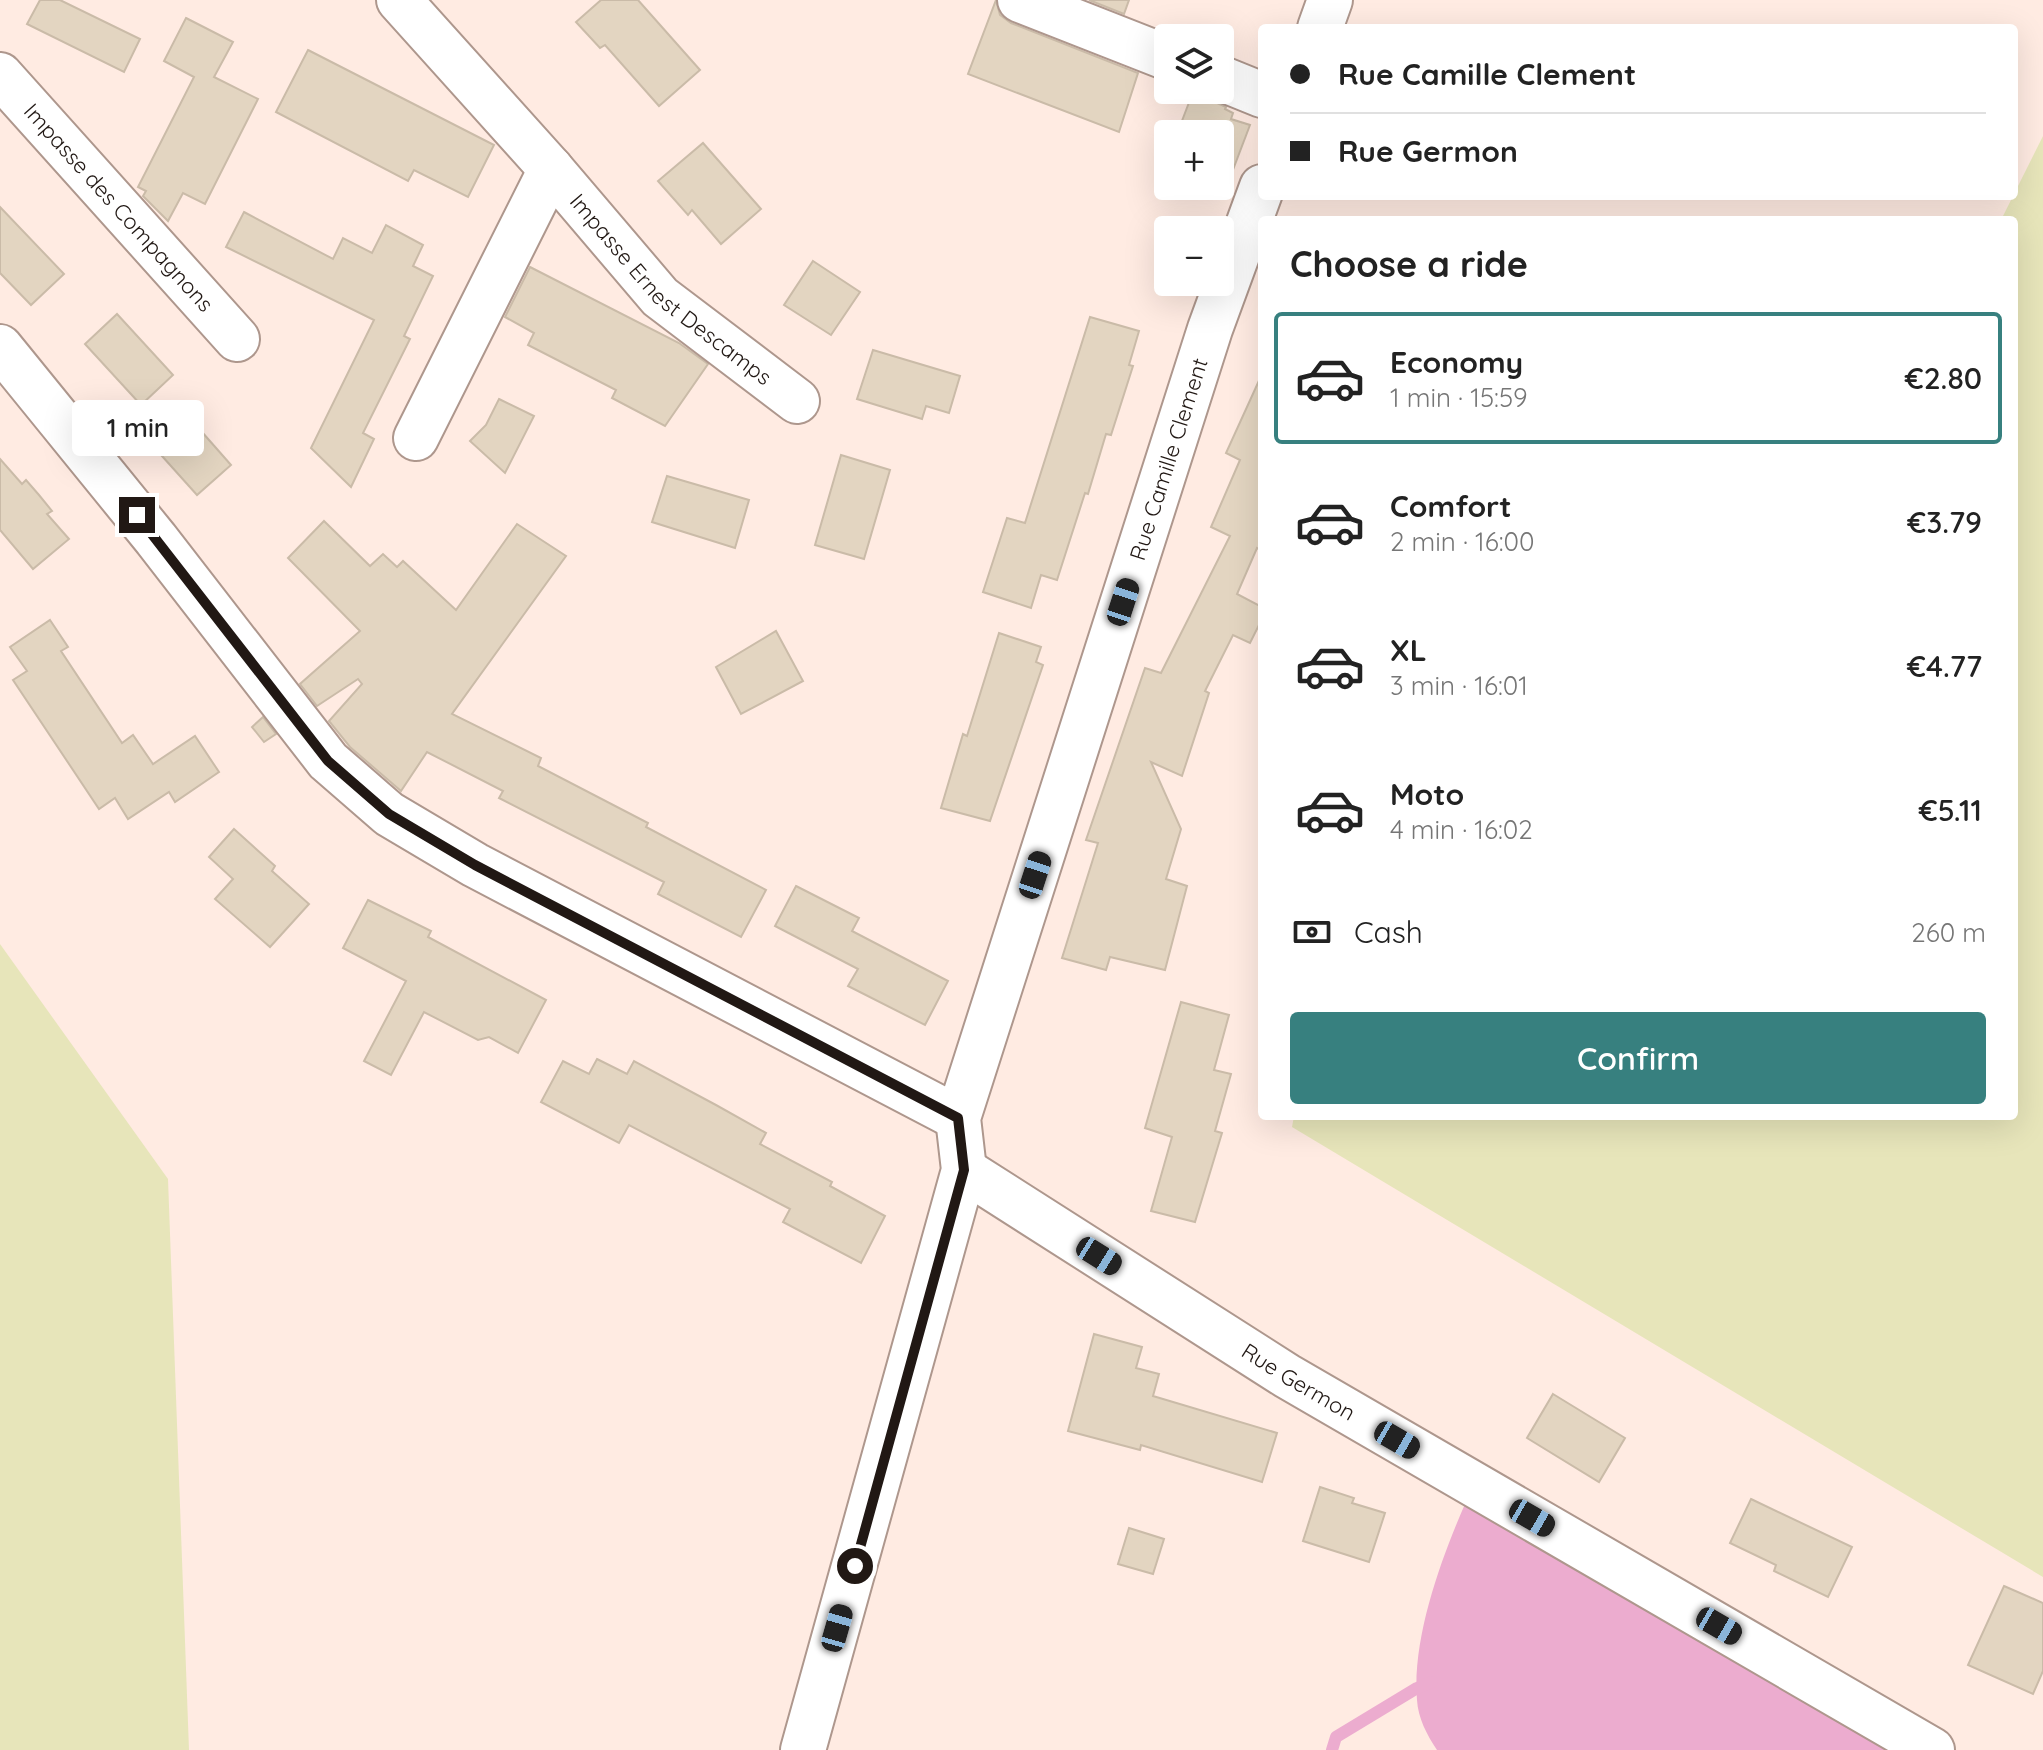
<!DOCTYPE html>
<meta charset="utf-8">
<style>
:root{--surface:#fff;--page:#f6f6f6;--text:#222;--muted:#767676;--line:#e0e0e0;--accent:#37807f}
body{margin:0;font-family:Quicksand,sans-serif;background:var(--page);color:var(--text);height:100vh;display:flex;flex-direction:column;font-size:30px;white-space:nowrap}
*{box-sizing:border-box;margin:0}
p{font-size:26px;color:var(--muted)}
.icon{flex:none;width:44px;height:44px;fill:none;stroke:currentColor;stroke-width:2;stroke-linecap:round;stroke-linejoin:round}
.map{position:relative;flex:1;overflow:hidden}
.sheet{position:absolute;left:1258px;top:216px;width:760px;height:904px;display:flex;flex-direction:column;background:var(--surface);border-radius:8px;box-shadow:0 8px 32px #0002}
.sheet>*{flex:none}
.top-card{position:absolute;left:1258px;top:24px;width:760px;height:176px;border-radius:8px;box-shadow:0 8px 32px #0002;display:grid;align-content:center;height:176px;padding:0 32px;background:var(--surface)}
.tools{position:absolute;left:1154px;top:24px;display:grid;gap:16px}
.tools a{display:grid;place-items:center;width:80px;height:80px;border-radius:8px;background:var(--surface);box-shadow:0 8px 32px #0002;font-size:40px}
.end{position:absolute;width:36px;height:36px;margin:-18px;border:10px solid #211814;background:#fff;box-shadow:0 0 0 4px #fff}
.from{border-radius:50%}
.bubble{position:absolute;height:56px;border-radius:8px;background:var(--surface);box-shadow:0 8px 32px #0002;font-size:26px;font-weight:600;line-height:56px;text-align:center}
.car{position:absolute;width:24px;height:48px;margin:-24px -12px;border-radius:10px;box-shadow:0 0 6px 2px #0007;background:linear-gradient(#222 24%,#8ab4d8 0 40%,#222 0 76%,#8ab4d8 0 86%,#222 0)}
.top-card b{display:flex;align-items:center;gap:28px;height:76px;font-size:30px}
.top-card b+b{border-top:2px solid var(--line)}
.top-card i{width:20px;height:20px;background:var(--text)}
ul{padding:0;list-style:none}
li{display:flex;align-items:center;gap:24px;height:132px;margin:0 16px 12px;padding:0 16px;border:4px solid transparent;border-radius:8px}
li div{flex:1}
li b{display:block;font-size:30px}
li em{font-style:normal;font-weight:600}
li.active{border-color:var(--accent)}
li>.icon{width:72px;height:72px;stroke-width:1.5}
h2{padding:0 32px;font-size:36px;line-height:96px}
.pay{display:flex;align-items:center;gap:20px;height:88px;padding:0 32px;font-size:30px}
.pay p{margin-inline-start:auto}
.action{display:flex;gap:16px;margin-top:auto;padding:16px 32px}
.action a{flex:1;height:92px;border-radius:8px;background:var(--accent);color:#fff;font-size:32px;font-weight:600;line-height:92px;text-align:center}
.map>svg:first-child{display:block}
.green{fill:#e7e5ba}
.water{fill:#ecaccf}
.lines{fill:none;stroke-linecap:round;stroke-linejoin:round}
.stream{stroke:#ecaccf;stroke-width:12}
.building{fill:#e3d5c1;stroke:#cabba8;stroke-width:2}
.minor-casing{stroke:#ae978d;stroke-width:48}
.minor{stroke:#fff;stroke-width:44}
.route{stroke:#211814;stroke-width:10}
.labels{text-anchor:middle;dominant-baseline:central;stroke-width:6;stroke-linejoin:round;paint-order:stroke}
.street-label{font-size:22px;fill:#211814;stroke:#fff}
</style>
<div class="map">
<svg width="2043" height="1750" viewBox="0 0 2043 1750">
<rect width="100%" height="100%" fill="#ffebe2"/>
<g class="green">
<path d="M 2043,136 L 2043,1577 L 1292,1127 L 1294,1116 L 2014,1116 L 2014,220 L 2001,220 Z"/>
<path d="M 0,944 L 168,1179 L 189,1750 L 0,1750 Z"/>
</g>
<path class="water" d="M 1465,1504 L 1889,1750 L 1437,1750 C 1427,1735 1418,1718 1417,1700 C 1412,1638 1441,1559 1465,1504 Z"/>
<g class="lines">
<path class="stream" d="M 1332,1750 L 1336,1737 L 1417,1688 L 1432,1682"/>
</g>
<g class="building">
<path d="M 40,0 L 60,0 L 140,39 L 124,72 L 27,24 Z"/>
<path d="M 601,0 L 638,0 L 700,70 L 659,106 L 605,45 L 600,48 L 576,22 Z"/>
<path d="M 996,0 L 1000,15 L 1011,23 L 1138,73 L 1119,132 L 968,74 Z"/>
<path d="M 1089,0 L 1129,0 L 1124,14 Z"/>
<path d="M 186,18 L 233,42 L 214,77 L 258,99 L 205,204 L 183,193 L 168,221 L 143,196 L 146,191 L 138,187 L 194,77 L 164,61 Z"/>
<path d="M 308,50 L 494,145 L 468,197 L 414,170 L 408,181 L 276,112 Z"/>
<path d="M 1193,92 L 1226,107 L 1225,109 L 1233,113 L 1231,119 L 1250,125 L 1231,175 L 1220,171 L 1220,134 L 1177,134 Z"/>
<path d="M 703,143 L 761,209 L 721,244 L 692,210 L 688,215 L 658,181 Z"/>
<path d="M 0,207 L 64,274 L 31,305 L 0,273 Z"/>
<path d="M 244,212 L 333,259 L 343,238 L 372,253 L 386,225 L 423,245 L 413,266 L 433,276 L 404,336 L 410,339 L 363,433 L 374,439 L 351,487 L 311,448 L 374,320 L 226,247 Z"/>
<path d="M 813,261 L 860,292 L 831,335 L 784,305 Z"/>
<path d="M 530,267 L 679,343 L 708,364 L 665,426 L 612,398 L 616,390 L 528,345 L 534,333 L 505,317 Z"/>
<path d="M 117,314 L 173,375 L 141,405 L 85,344 Z"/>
<path d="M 1090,317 L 1139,331 L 1129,365 L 1133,366 L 1111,435 L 1106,434 L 1088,494 L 1085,493 L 1057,580 L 1041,575 L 1031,608 L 983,592 L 1007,518 L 1025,523 Z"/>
<path d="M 873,350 L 960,376 L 949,413 L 926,406 L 922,419 L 857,399 Z"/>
<path d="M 1262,374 L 1262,551 L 1257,548 L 1237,594 L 1262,607 L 1262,619 L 1250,643 L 1233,635 L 1205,691 L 1209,693 L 1182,776 L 1151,762 L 1181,829 L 1166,879 L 1187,886 L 1165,970 L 1110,957 L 1106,970 L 1062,958 L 1098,843 L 1086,840 L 1145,668 L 1161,673 L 1230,536 L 1211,527 L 1240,460 L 1226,453 Z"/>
<path d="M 499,399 L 534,416 L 505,473 L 470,441 L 486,425 Z"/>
<path d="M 187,415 L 231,465 L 197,495 L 153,446 Z"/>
<path d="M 841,455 L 890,470 L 864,559 L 815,545 Z"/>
<path d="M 0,459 L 22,484 L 26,480 L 39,495 L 52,511 L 47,514 L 69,539 L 33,569 L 0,530 Z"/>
<path d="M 667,476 L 749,500 L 735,548 L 652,522 Z"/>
<path d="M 324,521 L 370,566 L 383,554 L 397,567 L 403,561 L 456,610 L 517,524 L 566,556 L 452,714 L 541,758 L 538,766 L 648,823 L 646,827 L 766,890 L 741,937 L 658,894 L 664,882 L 499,798 L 503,791 L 427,752 L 401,791 L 350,747 L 329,721 L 362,684 L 358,679 L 317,706 L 300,684 L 360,631 L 288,558 Z"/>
<path d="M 50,620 L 68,647 L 61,651 L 122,743 L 133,735 L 153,764 L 195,736 L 219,772 L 175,802 L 169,792 L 128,819 L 115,798 L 99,809 L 13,680 L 27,671 L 10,647 Z"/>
<path d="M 776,631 L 803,681 L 741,714 L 716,667 Z"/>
<path d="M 999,633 L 1041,647 L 1036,662 L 1043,665 L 990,821 L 941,808 L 963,734 L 967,736 Z"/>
<path d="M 263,717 L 276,734 L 264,742 L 252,727 Z"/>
<path d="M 234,829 L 275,866 L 272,871 L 309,904 L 270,947 L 215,899 L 233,879 L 209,857 Z"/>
<path d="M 796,886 L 859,918 L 852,931 L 948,981 L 925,1025 L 848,986 L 858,969 L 775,926 Z"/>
<path d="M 368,900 L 431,931 L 428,937 L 546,1000 L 518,1053 L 489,1037 L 478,1040 L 424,1012 L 391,1075 L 364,1061 L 406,981 L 343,948 Z"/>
<path d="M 1181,1002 L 1229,1015 L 1214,1070 L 1231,1074 L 1215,1131 L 1222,1133 L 1195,1222 L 1151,1211 L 1172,1137 L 1145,1128 Z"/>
<path d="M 597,1059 L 627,1074 L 634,1061 L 716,1105 L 766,1133 L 760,1144 L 832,1182 L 830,1186 L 885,1216 L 861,1263 L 783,1222 L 790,1209 L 629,1125 L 619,1143 L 541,1102 L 563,1061 L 589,1074 Z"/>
<path d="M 1094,1334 L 1142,1347 L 1136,1368 L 1159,1374 L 1153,1396 L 1277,1433 L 1262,1482 L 1141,1445 L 1140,1450 L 1068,1431 Z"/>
<path d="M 1553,1394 L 1625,1438 L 1599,1482 L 1527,1438 Z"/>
<path d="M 1320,1487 L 1354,1498 L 1352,1503 L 1385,1513 L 1369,1562 L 1303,1541 Z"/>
<path d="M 1751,1499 L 1852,1547 L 1828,1597 L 1774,1571 L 1776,1565 L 1730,1543 Z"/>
<path d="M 1129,1528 L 1164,1539 L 1153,1574 L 1118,1564 Z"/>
<path d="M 2004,1586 L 2043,1603 L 2043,1671 L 2033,1694 L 1968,1665 Z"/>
</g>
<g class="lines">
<defs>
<g id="minor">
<path id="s1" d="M 399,0 L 551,169 L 660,297 L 797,401"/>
<path d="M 1020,0 L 1168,58"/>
<path d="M 1320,28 L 1330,0"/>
<path id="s2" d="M 0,75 L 237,339"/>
<path d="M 1220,78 L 1262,95"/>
<path d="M 0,347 L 156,539 L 328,761 L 389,814 L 475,865 L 958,1118"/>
<path d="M 416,438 L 551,169"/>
<path id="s3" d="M 964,1170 L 1287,1376 L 1932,1750"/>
<path id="s4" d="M 803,1750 L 964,1170 L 958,1118 L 1210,329 L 1262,187"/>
</g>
</defs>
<use href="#minor" class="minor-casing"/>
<use href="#minor" class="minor"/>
</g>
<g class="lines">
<path class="route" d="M 137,515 L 328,761 L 389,814 L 475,865 L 958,1118 L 964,1170 L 855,1566"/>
</g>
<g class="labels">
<g class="street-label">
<text stroke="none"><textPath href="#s2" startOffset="178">Impasse des Compagnons</textPath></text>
<text stroke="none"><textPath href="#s1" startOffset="398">Impasse Ernest Descamps</textPath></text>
<text stroke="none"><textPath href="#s4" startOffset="1346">Rue Camille Clement</textPath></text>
<text stroke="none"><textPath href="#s3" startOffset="396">Rue Germon</textPath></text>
</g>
</g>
</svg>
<div class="tools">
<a><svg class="icon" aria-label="layers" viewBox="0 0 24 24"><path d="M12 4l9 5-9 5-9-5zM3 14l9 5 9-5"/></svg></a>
<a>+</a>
<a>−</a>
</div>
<i class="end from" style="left:855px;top:1566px"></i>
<i class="end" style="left:137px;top:515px"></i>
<div class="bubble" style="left:72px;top:400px;width:132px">1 min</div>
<i class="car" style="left:1123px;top:602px;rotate:18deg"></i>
<i class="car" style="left:1035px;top:875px;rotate:18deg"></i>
<i class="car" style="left:1099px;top:1256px;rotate:122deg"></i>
<i class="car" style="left:1397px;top:1440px;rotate:120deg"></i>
<i class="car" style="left:1532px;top:1518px;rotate:120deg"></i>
<i class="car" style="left:1719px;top:1626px;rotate:120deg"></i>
<i class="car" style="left:837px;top:1628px;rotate:16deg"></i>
<div class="top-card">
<b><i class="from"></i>Rue Camille Clement</b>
<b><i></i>Rue Germon</b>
</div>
<section class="sheet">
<h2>Choose a ride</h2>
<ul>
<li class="active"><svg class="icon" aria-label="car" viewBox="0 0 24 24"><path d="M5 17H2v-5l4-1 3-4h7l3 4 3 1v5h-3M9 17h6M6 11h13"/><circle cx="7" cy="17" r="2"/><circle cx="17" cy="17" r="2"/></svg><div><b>Economy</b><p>1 min · 15:59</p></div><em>€2.80</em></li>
<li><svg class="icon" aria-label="car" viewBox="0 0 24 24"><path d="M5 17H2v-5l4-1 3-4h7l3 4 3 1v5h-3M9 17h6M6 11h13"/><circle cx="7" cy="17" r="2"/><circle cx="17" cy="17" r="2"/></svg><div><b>Comfort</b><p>2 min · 16:00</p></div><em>€3.79</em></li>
<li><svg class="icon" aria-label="car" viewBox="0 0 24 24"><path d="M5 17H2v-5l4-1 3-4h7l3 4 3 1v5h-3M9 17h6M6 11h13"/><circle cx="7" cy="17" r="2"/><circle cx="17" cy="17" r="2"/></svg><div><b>XL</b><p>3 min · 16:01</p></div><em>€4.77</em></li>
<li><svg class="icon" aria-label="car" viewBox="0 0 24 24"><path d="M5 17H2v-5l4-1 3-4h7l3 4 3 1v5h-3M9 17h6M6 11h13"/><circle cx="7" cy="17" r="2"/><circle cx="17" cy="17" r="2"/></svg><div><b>Moto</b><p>4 min · 16:02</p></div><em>€5.11</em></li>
</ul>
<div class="pay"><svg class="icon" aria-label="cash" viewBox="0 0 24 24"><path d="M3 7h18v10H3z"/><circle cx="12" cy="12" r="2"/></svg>Cash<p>260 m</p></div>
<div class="action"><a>Confirm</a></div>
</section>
</div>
